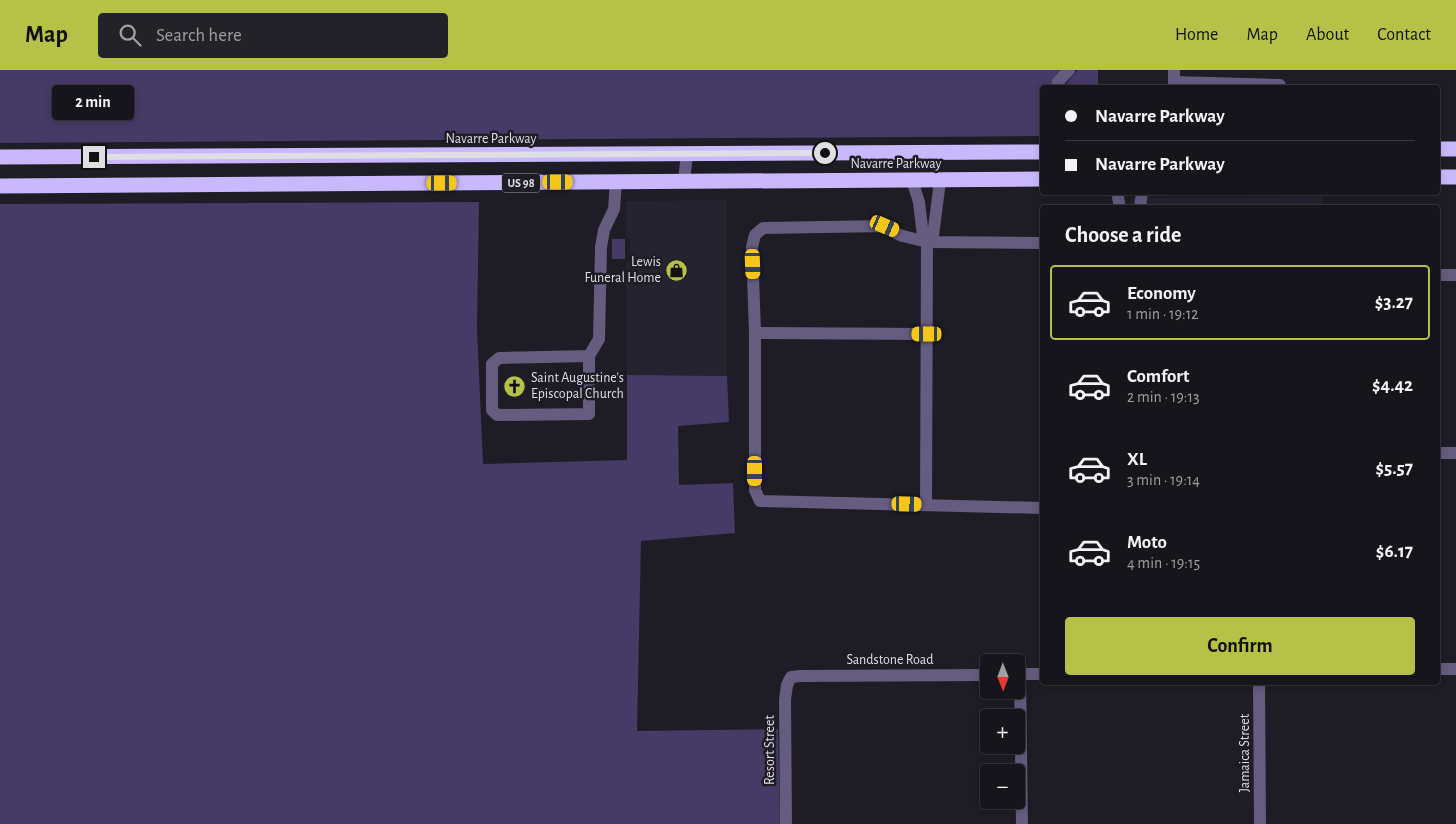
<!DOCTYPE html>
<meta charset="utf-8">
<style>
:root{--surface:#16151b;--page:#232228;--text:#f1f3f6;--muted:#9e9fa3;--line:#35343a;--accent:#b6c148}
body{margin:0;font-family:"Alegreya Sans",sans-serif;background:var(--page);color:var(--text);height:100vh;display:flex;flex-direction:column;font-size:19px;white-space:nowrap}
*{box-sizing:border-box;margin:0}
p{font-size:16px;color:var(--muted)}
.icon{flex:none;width:28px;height:28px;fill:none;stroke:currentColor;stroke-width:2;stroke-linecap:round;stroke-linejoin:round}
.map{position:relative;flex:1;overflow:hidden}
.sheet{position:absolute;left:1040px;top:135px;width:400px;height:480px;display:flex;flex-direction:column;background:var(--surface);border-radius:5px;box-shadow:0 2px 8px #0003,0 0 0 1px var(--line)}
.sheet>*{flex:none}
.top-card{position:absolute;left:1040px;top:15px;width:400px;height:110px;border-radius:5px;box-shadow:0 2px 8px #0003,0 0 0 1px var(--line);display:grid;align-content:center;height:110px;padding:0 25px;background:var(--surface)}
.needle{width:32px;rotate:179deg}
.controls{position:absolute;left:980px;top:584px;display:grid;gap:10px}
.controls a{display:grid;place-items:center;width:45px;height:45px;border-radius:5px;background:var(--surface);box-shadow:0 2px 8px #0003,0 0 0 1px var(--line);font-size:25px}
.end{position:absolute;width:22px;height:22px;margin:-11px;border:6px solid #dfdee3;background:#111;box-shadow:0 0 0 2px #111}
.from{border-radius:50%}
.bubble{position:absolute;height:35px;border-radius:5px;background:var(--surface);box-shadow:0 2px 8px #0003,0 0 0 1px var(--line);font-size:16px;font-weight:700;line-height:35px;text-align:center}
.car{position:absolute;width:15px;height:30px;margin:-15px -8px;border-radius:6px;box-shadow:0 0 4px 1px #0007;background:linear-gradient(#f5c518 24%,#345 0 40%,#f5c518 0 76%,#345 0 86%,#f5c518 0)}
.top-card b{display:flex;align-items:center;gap:18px;height:48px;font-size:19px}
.top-card b+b{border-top:1px solid var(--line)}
.top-card i{width:12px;height:12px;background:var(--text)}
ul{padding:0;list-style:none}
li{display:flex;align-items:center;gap:15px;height:75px;margin:0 10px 8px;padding:0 15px;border:2px solid transparent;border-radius:5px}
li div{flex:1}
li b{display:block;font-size:19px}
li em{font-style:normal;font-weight:700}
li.selected{border-color:var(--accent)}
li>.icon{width:45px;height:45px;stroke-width:1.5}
h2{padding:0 25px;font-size:22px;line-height:60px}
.button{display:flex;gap:10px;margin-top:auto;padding:10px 25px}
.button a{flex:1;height:58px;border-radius:5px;background:var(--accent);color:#111;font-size:20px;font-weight:700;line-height:58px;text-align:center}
header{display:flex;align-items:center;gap:30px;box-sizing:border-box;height:70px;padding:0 25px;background:var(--accent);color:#111}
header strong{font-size:24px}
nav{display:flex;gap:28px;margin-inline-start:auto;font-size:18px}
.search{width:350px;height:45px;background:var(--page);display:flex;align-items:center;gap:12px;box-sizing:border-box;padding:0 18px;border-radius:5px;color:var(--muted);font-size:19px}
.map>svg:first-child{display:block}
.built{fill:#262330}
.green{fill:#463a66}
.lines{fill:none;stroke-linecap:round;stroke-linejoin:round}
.minor{stroke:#655c7f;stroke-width:12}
.highway{stroke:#c9b8fe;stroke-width:15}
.route{stroke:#dfdee3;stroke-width:6}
.labels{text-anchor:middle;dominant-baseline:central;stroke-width:5;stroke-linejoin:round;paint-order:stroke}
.shield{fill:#1e1c24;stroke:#a5a4aa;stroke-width:1}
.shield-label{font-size:12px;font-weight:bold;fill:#dfdee3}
.street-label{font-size:14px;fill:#dfdee3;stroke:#1e1c24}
.poi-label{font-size:14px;fill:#dfdee3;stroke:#1e1c24;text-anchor:end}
</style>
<header>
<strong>Map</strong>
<div class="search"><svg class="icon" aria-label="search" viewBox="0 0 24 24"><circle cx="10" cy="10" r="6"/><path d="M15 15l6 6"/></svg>Search here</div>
<nav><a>Home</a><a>Map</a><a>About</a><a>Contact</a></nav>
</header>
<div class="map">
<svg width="1456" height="754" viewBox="0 0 1456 754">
<rect width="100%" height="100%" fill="#1e1c24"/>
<g class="built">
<path d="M 1322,127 L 1322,137 L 1131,137 L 1131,128 Z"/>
<path d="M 727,130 L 727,306 L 627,305 L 626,193 L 630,189 L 630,169 L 626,165 L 626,131 Z"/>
</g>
<g class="green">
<path d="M 0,0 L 1061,0 L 1051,17 L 1042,18 L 1042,66 L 0,73 Z"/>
<path d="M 1077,0 L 1098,0 L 1098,17 L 1063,18 Z"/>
<path d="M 479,132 L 477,259 L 483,394 L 627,390 L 627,305 L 727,306 L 729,352 L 678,356 L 679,415 L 733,413 L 735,463 L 641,471 L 637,661 L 778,659 L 780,754 L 0,754 L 0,134 Z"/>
<rect x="612" y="169" width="13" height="20"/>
</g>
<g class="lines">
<g class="minor">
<path d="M 1175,12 L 1280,15"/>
<path d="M 1057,18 L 1058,12 L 1069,0"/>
<path d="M 1174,18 L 1174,0"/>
<path d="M 912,110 L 919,132 L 923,166 L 927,172 L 933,166 L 940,111"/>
<path d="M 684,111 L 687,84"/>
<path d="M 1117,122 L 1120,138"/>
<path d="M 1140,138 L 1142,122"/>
<path d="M 1438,205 L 1456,205"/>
<path d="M 755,263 L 752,177 L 755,165 L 763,158 L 885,156 C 891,159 897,165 903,166 C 911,168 919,170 927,172 L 1042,173"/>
<path d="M 927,264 L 755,263 L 755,420 L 760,431 L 1042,438"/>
<path d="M 589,286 L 499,288 L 492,294 L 492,340 L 497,345 L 589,344 L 589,286 L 599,269 L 601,177 L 604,160 L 614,139 L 616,112"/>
<path d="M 1438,383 L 1456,383"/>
<path d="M 926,434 L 927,172"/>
<path d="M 1438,599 L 1456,599"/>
<path d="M 1016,604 L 1042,604"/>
<path d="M 1020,604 L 1022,754"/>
<path d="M 1259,612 L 1260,754"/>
<path d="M 786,754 L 785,630 L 787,615 L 791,607 L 800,606 L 989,605"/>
</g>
<g class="highway">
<path d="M 1438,79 L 1456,79"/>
<path d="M 0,87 L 1042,82"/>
<path d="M 1438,107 L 1456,107"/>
<path d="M 0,116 L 1042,109"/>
</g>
</g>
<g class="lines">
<path class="route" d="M 94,87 L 825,83"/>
</g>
<defs>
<symbol id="shop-disc" viewBox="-11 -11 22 22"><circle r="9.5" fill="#b6c148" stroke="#1e1c24"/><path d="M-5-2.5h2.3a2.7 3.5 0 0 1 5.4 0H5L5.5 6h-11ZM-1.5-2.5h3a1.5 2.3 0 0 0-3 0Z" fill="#111"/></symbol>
<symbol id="church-disc" viewBox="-11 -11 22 22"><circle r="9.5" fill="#b6c148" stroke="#1e1c24"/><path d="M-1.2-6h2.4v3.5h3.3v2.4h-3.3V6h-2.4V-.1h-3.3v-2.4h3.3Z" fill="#111"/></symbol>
</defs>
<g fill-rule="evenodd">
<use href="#shop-disc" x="664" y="188" width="25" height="25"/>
<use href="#church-disc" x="502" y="304" width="25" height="25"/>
</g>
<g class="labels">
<rect class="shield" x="502" y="103.5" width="38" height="19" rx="4"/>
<g class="shield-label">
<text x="521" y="113">US 98</text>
</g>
<g class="street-label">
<text x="491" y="69">Navarre Parkway</text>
<text x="896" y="94">Navarre Parkway</text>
<text x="890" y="590">Sandstone Road</text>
<text transform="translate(770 680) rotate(-90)">Resort Street</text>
<text transform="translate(1245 683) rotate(-90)">Jamaica Street</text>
</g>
<g class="poi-label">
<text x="661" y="192">Lewis<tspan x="661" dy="16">Funeral Home</tspan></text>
<text x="531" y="308" text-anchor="start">Saint Augustine's<tspan x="531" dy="16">Episcopal Church</tspan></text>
</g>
</g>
</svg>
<div class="controls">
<a><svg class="needle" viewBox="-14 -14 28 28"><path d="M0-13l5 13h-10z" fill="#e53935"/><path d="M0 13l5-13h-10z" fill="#9e9fa3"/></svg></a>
<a>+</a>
<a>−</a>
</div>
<i class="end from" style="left:825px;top:83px"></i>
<i class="end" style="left:94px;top:87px"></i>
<div class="bubble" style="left:52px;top:15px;width:82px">2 min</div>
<i class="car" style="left:558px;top:112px;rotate:90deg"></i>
<i class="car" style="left:442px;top:113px;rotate:90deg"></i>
<i class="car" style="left:885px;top:156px;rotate:113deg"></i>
<i class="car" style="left:753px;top:194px;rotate:178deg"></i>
<i class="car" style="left:927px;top:264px;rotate:270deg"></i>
<i class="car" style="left:755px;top:401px;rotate:180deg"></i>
<i class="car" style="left:907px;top:434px;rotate:91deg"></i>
<div class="top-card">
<b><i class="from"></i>Navarre Parkway</b>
<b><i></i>Navarre Parkway</b>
</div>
<section class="sheet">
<h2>Choose a ride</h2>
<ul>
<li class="selected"><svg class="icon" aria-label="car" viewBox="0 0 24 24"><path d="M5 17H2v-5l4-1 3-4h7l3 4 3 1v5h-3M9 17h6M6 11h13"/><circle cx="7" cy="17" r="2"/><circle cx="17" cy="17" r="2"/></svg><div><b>Economy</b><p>1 min · 19:12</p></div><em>$3.27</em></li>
<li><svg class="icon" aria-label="car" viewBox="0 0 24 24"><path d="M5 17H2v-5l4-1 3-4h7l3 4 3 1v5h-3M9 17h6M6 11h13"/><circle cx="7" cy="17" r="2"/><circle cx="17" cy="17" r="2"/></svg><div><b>Comfort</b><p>2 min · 19:13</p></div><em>$4.42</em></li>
<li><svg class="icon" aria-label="car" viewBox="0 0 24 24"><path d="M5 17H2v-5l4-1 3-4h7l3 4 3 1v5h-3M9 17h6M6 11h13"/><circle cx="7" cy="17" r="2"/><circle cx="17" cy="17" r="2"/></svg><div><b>XL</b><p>3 min · 19:14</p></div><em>$5.57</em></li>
<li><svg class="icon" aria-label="car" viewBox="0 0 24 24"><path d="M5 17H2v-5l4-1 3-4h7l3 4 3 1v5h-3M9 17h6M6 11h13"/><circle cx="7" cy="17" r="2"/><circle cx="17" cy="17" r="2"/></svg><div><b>Moto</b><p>4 min · 19:15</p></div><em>$6.17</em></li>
</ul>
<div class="button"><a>Confirm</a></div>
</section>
</div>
